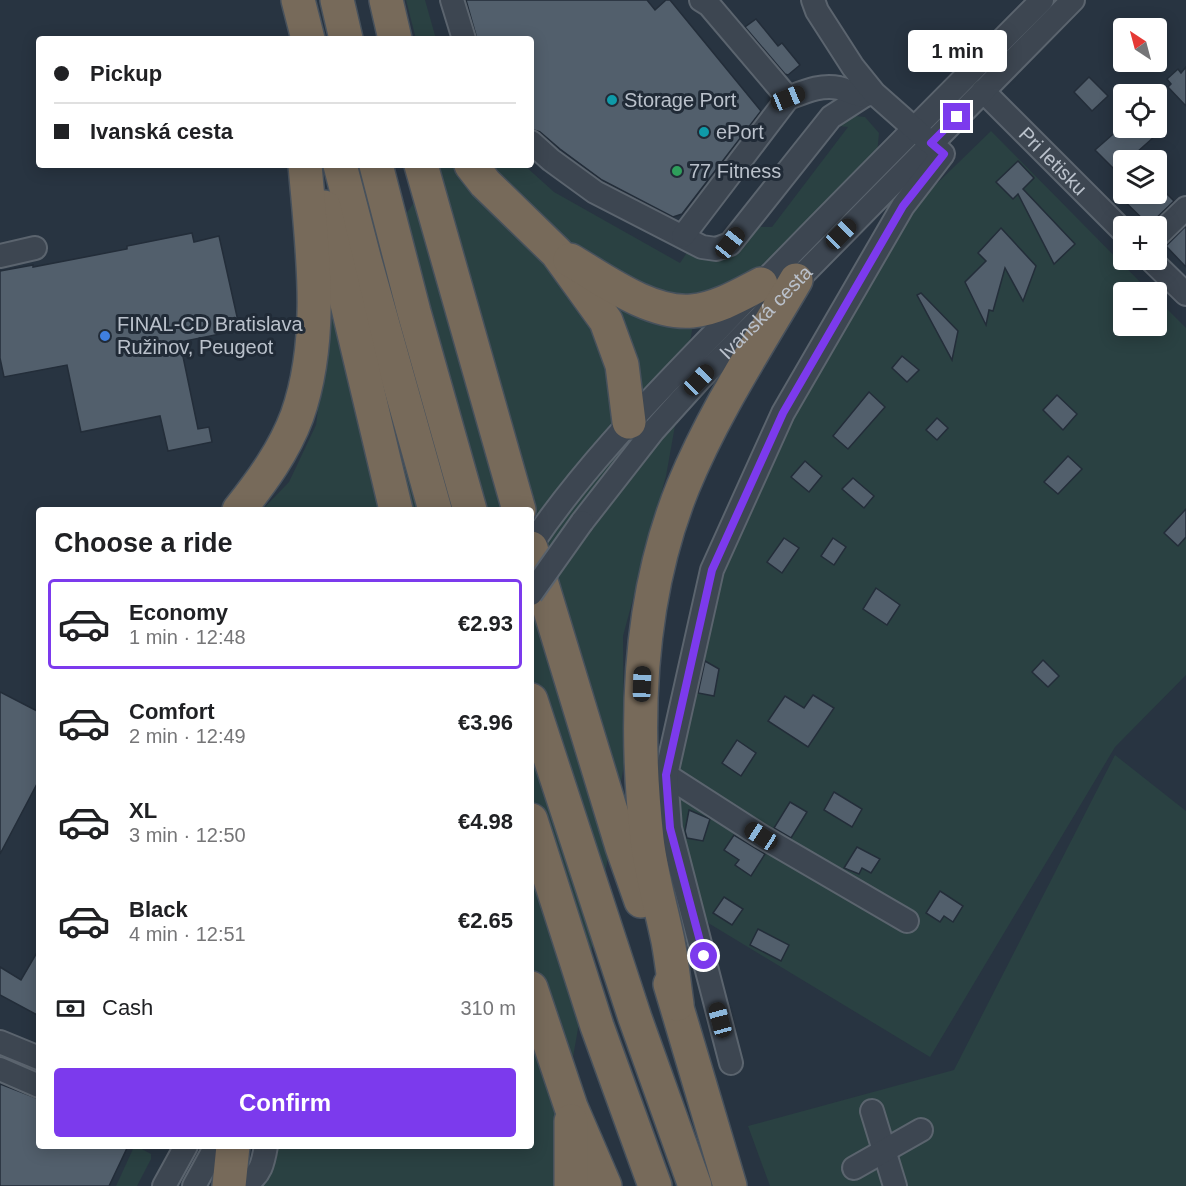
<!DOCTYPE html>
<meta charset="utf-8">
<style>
:root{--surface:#fff;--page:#f2f2f2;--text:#202124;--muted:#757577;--line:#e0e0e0;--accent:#7c3aed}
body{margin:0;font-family:Arial,sans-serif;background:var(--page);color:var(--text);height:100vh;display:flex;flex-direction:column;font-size:22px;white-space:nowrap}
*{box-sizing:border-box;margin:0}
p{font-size:20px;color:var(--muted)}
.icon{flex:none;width:33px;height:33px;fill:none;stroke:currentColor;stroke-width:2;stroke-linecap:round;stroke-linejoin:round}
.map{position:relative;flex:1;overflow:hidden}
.details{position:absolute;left:36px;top:507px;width:498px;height:642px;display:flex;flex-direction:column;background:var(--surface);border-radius:6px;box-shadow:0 3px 15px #0003}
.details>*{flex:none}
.banner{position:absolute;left:36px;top:36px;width:498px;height:132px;border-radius:6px;box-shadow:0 3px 15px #0003;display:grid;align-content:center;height:132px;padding:0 18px;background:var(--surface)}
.needle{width:39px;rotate:324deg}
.buttons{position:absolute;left:1113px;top:18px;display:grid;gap:12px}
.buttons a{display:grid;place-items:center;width:54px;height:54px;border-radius:6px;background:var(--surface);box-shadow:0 3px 15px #0003;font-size:30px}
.end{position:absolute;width:27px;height:27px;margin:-14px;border:8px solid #7c3aed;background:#fff;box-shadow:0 0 0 3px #fff}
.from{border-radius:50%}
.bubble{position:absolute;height:42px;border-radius:6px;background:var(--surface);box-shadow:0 3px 15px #0003;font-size:20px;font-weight:600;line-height:42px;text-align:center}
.car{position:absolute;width:18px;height:36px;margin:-18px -9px;border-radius:8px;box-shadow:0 0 4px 2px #0007;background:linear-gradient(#222 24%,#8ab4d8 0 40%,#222 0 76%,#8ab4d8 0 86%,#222 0)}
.banner b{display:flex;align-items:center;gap:21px;height:57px;font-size:22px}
.banner b+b{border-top:2px solid var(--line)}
.banner i{width:15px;height:15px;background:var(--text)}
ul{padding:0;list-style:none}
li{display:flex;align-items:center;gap:18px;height:90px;margin:0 12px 9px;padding:0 6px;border:3px solid transparent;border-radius:6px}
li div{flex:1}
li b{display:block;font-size:22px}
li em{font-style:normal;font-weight:600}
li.on{border-color:var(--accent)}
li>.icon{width:54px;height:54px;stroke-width:1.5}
h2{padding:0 18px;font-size:27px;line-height:72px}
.pay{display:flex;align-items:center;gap:15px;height:66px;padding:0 18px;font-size:22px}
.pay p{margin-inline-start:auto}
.primary-button{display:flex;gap:12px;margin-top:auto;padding:12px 18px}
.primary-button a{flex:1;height:69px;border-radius:6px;background:var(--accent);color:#fff;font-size:24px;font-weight:600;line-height:69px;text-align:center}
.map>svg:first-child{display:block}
.green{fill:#2a4142}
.building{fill:#525f6c;stroke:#232d39;stroke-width:1.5}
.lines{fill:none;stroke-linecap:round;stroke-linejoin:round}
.minor-casing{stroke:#5b646e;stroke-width:26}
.highway-casing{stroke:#47515c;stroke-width:36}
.minor{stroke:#3d4651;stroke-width:22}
.highway{stroke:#776a5a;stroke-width:33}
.minor-bridge-casing{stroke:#5b646e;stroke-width:26;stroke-linecap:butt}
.minor-bridge{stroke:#3d4651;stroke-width:22}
.route{stroke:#7c3aed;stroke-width:8}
.culture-dot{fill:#0f9aa8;stroke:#212b37;stroke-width:2}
.leisure-dot{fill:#2e9e5b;stroke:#212b37;stroke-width:2}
.shop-dot{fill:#3f7fe0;stroke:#212b37;stroke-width:2}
.labels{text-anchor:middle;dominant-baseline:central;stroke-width:6;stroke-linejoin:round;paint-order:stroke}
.poi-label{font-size:20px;fill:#bac1cb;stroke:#212b37;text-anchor:start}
.street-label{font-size:20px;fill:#bac1cb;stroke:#212b37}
</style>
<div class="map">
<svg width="1186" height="1186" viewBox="0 0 1186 1186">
<rect width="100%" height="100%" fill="#283441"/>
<g class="green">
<path d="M 406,0 L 425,0 L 436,39 L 416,39 Z"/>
<path d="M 846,115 L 865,117 L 879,133 L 877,154 L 757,270 L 698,297 L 666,476 L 623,636 L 624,765 L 561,1126 L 559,1186 L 247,1186 L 253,1146 L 531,1146 L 531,510 L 262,510 L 289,482 L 316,425 L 329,325 L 440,165 L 524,165 L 554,192 L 680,263 L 688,251 L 703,259 L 719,256 L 753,227 L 772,227 L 848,127 L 829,125 Z"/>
<path d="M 991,131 L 1150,292 L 1124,292 L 1124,326 L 1156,326 L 1157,299 L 1186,328 L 1186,675 L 1115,747 L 930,1057 L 700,918 L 684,844 L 678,767 L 712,591 L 810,376 L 920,200 Z"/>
<path d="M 1115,755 L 1186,811 L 1186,1186 L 770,1186 L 748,1126 L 954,1070 Z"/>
<path d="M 138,1147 L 151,1154 L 151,1159 L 137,1186 L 116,1186 L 133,1149 Z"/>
</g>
<g class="building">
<path d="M 466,0 L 647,0 L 655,10 L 666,0 L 670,0 L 761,111 L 682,214 L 673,217 L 602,180 L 560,149 L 540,132 L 531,129 L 531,39 L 477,39 Z"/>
<path d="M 756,19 L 778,46 L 782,43 L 800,65 L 788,75 L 785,74 L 745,27 Z"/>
<path d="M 1186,67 L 1186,106 L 1168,87 L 1171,84 L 1167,79 L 1178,69 L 1181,73 Z"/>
<path d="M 1089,77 L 1108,96 L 1092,111 L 1074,92 Z"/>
<path d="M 1120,128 L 1147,128 L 1155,136 L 1136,153 L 1136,160 L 1124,160 L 1124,179 L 1095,150 Z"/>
<path d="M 1018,161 L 1034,178 L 1023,189 L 1075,244 L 1054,264 L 1018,194 L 1013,199 L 996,182 Z"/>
<path d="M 1161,188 L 1174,201 L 1149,225 L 1117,194 L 1156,194 Z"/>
<path d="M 1185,227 L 1186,228 L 1186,267 L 1166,246 Z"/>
<path d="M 1001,228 L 1036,266 L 1023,301 L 1005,268 L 993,311 L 989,310 L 986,325 L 965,282 L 986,261 L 978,253 Z"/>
<path d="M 192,233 L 194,242 L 219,236 L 240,330 L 180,342 L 198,429 L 209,427 L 212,442 L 168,451 L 160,416 L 81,432 L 67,365 L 4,377 L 0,358 L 0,271 L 33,265 L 33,267 L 127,249 L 127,246 Z"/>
<path d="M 921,293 L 958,331 L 952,360 L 917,295 Z"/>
<path d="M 902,356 L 919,370 L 907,382 L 892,368 Z"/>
<path d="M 869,392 L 885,407 L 848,449 L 833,436 Z"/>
<path d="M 1057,395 L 1077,414 L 1063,430 L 1043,410 Z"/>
<path d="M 937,418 L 948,428 L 937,440 L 926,430 Z"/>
<path d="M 1068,456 L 1082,469 L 1058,494 L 1044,482 Z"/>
<path d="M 805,461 L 822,476 L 809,492 L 791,477 Z"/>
<path d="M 853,478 L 874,496 L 864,508 L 842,489 Z"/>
<path d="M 1186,509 L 1186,537 L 1178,546 L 1164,533 Z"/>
<path d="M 784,538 L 799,548 L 782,573 L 767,562 Z"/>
<path d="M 833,538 L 846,547 L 834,565 L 821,556 Z"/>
<path d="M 876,588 L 900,605 L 887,625 L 863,609 Z"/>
<path d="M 1043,660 L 1059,676 L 1048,687 L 1032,672 Z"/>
<path d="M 705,661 L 719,669 L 714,696 L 698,693 Z"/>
<path d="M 0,692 L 39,712 L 39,780 L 0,854 Z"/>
<path d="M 813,695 L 834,708 L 808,747 L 768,721 L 785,696 L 804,708 Z"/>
<path d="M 737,740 L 756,753 L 741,776 L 722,763 Z"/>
<path d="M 834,792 L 862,809 L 852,827 L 824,810 Z"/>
<path d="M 790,802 L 807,812 L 791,838 L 774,828 Z"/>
<path d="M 689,810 L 710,819 L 703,841 L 687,838 L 685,831 Z"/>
<path d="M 734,835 L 765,854 L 751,876 L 735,865 L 739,860 L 724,850 Z"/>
<path d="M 857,847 L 880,859 L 871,873 L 862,868 L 859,874 L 844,868 Z"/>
<path d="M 940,891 L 963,906 L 953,922 L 944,916 L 940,922 L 926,913 Z"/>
<path d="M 724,897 L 743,909 L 732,925 L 713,913 Z"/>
<path d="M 758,929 L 789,945 L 781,961 L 750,945 Z"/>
<path d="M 39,949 L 39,1016 L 0,995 L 0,967 L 21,980 Z"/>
<path d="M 0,1084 L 39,1099 L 39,1146 L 128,1146 L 109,1186 L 0,1186 Z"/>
</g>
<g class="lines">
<defs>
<g id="minor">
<path d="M 452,0 L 464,39"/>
<path d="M 701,0 L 709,5 L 788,98"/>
<path id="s1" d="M 983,91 L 1124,232"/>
<path d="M 531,142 L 551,160 L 595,192 L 702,247 L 716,249 L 730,244 L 831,117 L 862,97"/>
<path d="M 683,236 L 788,98 C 804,92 821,84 839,88 C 851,91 858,98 870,94"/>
<path d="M 1156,237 L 1186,208"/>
<path d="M 0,256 L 35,248"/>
<path d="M 1151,260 L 1186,294"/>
<path id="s2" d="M 582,522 L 653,431 L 699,380 L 1073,0"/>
<path d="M 531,545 C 587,462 658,392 727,320 C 830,212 937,106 1042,0"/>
<path d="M 666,775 L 761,836 L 907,921"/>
<path d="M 0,1042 L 39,1058"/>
<path d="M 731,1063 L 670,828 L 666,775 L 712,570 L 783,413 L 903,206 L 943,154 L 874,93 L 853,67 L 817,11 L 813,0"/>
<path d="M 0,1069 L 39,1086"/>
<path d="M 872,1111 L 895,1186"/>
<path d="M 854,1168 L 921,1130"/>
<path d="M 246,1184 C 261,1174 263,1163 266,1146"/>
<path d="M 164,1186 L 186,1146"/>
<path d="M 194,1186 L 216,1146"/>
</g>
<g id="highway">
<path d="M 298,0 L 308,39"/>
<path d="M 337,0 L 346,39"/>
<path d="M 386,0 L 395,39"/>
<path d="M 340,165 L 364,257 L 435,510"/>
<path d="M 376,165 L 414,312 L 470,510"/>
<path d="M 421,165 L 519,510"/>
<path d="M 471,165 L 485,183 L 557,253 L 606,321 L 622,365 L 629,422"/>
<path d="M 324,207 L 396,510"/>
<path d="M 570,260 C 604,280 651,315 692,311 C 716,309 740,295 761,284"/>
<path d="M 239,510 C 262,481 284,451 297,416 C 325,337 312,247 305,165"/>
<path d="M 531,548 L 622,847 L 641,901"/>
<path d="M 531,700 L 635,1018 L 695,1186"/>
<path d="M 531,820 L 597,1026 L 655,1186"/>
<path d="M 670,984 L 730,1186"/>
<path d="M 531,988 L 571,1107 L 605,1186"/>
<path d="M 677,1004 C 674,983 672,962 668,941 C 661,907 651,874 647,839 C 634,722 638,598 683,487 C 713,414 756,348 796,280"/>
<path d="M 229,1186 L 233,1146"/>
<path d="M 571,1186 L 571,1121"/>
</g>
</defs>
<use href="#minor" class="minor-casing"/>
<use href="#highway" class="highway-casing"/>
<use href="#minor" class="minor"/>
<use href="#highway" class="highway"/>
<defs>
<path id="minor-bridge" d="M 531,594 L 582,522"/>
</defs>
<use href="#minor-bridge" class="minor-bridge-casing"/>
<use href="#minor-bridge" class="minor-bridge"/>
</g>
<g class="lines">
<path class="route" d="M 704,956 L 670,828 L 666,775 L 712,570 L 783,413 L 903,206 L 944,154 L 931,143 L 957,117"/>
</g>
<g class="culture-dot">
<circle cx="612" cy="100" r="6"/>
<circle cx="704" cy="132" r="6"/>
</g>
<circle class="leisure-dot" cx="677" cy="171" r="6"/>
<circle class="shop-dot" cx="105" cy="336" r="6"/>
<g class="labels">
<g class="poi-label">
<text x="624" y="100">Storage Port</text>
<text x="716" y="132">ePort</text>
<text x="689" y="171">77 Fitness</text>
<text x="117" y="324">FINAL-CD Bratislava<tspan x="117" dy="23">Ružinov, Peugeot</tspan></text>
</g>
<g class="street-label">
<text stroke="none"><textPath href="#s1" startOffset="99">Pri letisku</textPath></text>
<text stroke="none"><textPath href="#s2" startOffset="279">Ivanská cesta</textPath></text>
</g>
</g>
</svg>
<div class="buttons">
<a><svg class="needle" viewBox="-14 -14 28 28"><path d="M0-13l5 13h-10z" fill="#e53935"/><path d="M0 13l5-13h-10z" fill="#757577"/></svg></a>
<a><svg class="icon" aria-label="locate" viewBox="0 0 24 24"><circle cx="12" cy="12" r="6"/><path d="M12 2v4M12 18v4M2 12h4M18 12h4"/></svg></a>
<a><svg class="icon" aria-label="layers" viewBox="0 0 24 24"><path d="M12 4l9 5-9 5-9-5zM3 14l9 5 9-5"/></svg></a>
<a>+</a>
<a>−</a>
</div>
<i class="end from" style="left:704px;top:956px"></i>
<i class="end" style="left:957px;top:117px"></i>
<div class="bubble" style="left:908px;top:30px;width:99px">1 min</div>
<i class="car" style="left:788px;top:98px;rotate:68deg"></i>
<i class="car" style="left:841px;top:234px;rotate:45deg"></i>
<i class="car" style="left:730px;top:243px;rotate:39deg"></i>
<i class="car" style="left:699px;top:380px;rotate:44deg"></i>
<i class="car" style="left:642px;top:684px;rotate:2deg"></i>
<i class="car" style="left:761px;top:836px;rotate:303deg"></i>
<i class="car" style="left:720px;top:1020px;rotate:345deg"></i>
<div class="banner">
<b><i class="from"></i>Pickup</b>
<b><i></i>Ivanská cesta</b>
</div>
<section class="details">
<h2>Choose a ride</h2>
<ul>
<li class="on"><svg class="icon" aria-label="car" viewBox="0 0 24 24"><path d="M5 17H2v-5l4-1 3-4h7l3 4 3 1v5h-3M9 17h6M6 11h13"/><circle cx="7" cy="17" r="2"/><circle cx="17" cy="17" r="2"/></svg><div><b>Economy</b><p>1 min · 12:48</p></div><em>€2.93</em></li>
<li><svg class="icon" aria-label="car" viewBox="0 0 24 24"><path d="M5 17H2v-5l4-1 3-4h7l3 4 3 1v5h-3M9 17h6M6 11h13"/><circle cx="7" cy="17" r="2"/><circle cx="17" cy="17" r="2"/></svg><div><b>Comfort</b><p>2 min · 12:49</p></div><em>€3.96</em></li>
<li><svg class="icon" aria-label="car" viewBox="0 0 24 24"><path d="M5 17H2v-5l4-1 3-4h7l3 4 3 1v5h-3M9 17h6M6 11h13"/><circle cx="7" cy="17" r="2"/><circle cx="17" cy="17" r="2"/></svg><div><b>XL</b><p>3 min · 12:50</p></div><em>€4.98</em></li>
<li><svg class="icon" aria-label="car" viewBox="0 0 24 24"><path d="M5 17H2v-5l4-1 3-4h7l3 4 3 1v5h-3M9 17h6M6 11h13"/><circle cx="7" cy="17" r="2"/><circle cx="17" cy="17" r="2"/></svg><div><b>Black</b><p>4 min · 12:51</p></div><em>€2.65</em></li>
</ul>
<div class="pay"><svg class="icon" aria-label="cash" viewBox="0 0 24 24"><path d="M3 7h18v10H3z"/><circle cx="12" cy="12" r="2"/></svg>Cash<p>310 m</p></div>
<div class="primary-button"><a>Confirm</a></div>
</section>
</div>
